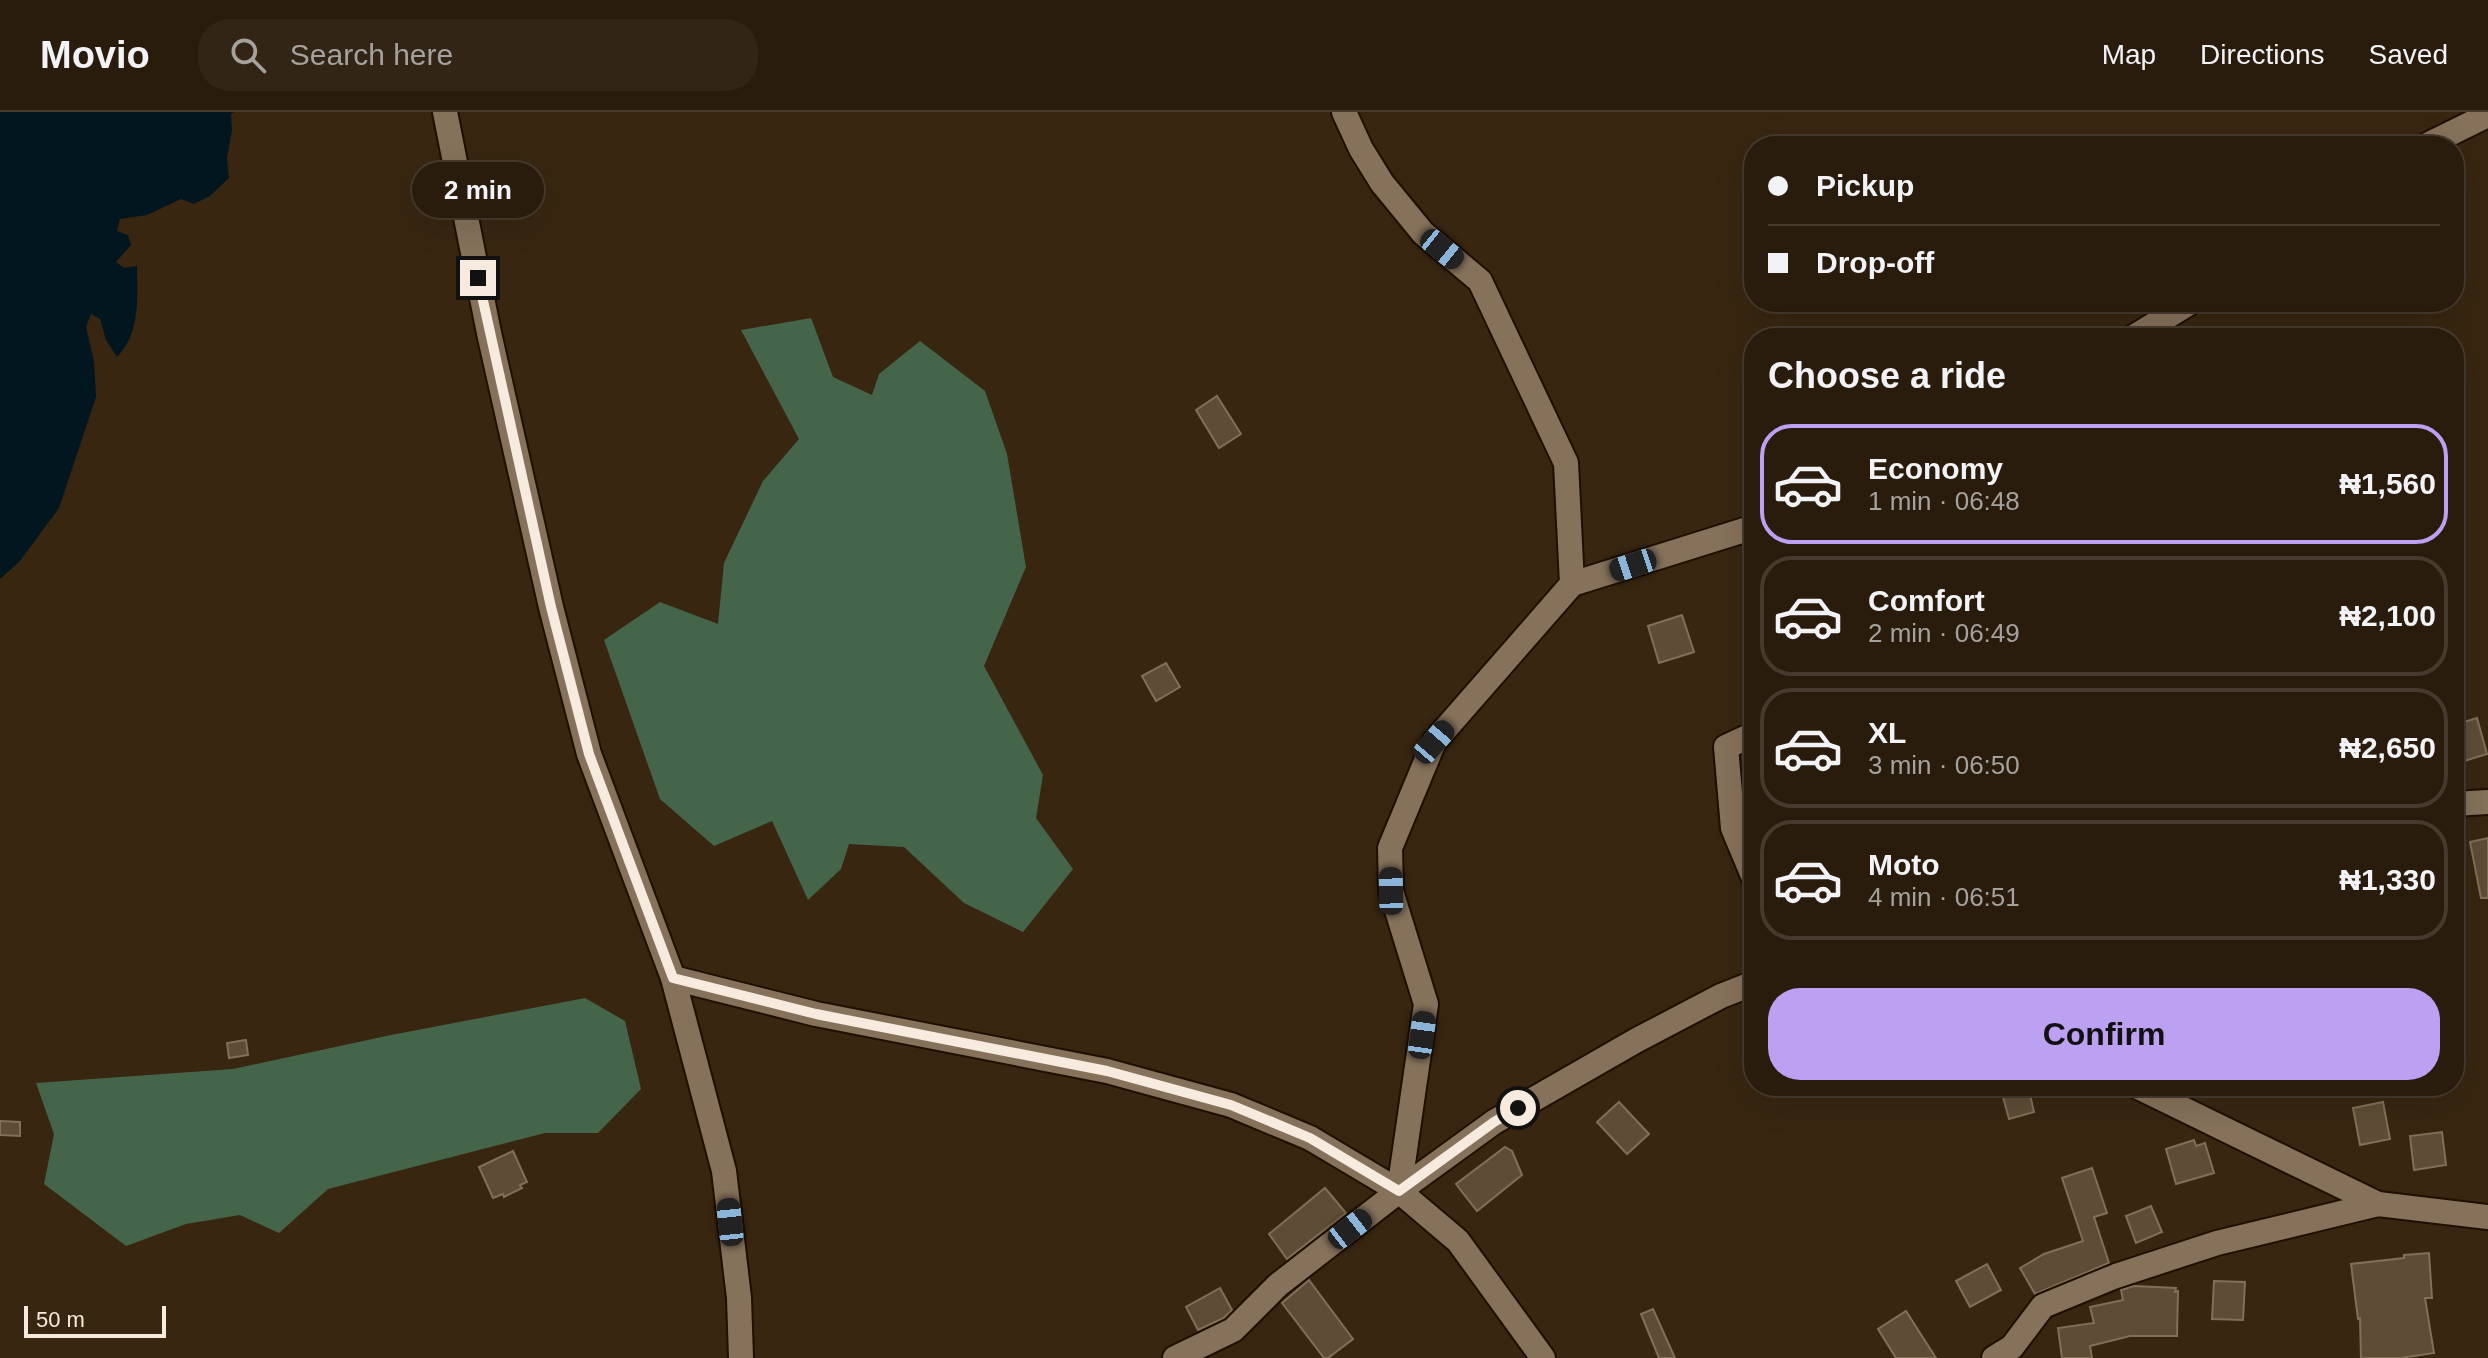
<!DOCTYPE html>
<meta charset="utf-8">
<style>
:root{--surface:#2a1c0d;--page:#322516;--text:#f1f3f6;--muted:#a5a19d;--line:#463a2e;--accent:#bca0f2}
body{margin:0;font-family:Helvetica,sans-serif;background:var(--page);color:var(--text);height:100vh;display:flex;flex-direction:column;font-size:30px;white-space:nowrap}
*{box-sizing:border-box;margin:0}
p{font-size:26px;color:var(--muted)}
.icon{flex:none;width:44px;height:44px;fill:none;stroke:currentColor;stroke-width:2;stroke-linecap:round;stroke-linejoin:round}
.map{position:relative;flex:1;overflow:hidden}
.details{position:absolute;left:1744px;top:216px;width:720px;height:768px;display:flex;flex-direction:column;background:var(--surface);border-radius:32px;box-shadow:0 8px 32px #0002,0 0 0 2px var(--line)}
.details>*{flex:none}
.banner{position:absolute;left:1744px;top:24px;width:720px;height:176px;border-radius:32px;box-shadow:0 8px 32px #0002,0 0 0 2px var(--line);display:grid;align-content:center;height:176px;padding:0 24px;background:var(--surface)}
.scale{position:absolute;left:24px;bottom:20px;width:142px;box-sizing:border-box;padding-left:8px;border:4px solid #f6ebde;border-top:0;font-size:22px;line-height:28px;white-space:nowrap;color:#f6ebde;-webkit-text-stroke:6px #382611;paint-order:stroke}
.end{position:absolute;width:36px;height:36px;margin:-18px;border:10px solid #f6ebde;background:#111;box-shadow:0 0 0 4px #111}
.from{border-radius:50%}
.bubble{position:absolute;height:56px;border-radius:28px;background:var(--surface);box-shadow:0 8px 32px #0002,0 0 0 2px var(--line);font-size:26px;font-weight:600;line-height:56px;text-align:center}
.car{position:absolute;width:24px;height:48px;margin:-24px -12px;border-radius:10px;box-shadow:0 0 6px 2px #0007;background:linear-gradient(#222 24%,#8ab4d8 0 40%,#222 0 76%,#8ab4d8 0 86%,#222 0)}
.banner b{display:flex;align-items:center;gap:28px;height:76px;font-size:30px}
.banner b+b{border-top:2px solid var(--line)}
.banner i{width:20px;height:20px;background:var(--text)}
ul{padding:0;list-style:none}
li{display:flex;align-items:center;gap:24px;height:120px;margin:0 16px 12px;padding:0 8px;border:4px solid var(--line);border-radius:32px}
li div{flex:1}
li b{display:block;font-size:30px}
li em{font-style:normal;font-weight:600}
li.on{border-color:var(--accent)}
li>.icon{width:72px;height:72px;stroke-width:1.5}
h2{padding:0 24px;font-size:36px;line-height:96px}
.cta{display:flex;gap:16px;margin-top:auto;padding:16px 24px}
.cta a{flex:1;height:92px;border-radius:32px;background:var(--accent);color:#111;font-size:32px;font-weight:600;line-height:92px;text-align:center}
header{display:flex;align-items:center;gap:48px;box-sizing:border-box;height:112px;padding:0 40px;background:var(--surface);border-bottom:2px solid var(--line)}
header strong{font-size:38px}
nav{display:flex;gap:44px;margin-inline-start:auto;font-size:28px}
.search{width:560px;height:72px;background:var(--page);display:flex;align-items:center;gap:20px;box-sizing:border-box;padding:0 28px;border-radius:32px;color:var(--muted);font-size:30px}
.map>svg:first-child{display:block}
.forest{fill:#44654a}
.water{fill:#01161f}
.building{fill:#5e4c36;stroke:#826f58;stroke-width:2}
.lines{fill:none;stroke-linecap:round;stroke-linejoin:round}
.minor-casing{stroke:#1f0f00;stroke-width:28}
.minor{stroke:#86725b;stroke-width:24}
.route{stroke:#f6ebde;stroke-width:10}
</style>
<header>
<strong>Movio</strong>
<div class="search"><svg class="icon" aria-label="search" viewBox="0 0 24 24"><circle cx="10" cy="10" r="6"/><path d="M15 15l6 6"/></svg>Search here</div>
<nav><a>Map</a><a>Directions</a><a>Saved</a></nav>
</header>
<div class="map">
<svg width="2488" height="1246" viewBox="0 0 2488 1246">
<rect width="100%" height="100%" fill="#382611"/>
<g class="forest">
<path d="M 811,206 L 833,265 L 872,283 L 879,262 L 920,229 L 985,279 L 1007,342 L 1026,455 L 984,554 L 1043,663 L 1036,706 L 1073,757 L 1023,820 L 964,791 L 904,735 L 849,732 L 841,757 L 808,788 L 772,709 L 714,734 L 660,687 L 604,528 L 660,490 L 718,512 L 724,451 L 763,369 L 799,327 L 741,218 Z"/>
<path d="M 585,886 L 625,909 L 641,977 L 598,1021 L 545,1021 L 328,1077 L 279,1121 L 240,1103 L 186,1112 L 126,1134 L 44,1072 L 54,1022 L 36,971 L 233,957 L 391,923 Z"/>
</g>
<path class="water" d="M 0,0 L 234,0 L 231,2 L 232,18 L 227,46 L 229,66 L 210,84 L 194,92 L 181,87 L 147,103 L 120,107 L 117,119 L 128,123 L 131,133 L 116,150 L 124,156 L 137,154 C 137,186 141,220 117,245 L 106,228 L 100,207 L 91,202 L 86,215 L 94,249 L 96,285 L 59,396 L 20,449 L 0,467 Z"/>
<g class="building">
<path d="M 1217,284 L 1241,322 L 1219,336 L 1196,298 Z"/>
<path d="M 1682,503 L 1694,540 L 1659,551 L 1648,514 Z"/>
<path d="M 1166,551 L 1180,575 L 1156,589 L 1142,564 Z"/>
<path d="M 2477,606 L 2487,642 L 2461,650 L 2454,626 L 2454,613 Z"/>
<path d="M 2488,726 L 2488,786 L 2481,786 L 2470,730 Z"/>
<path d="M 246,928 L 248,943 L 229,946 L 227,931 Z"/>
<path d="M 2000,974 L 2028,974 L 2034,1000 L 2009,1007 Z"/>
<path d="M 1619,990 L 1649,1022 L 1627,1042 L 1597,1010 Z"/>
<path d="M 2383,990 L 2390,1027 L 2360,1033 L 2353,996 Z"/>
<path d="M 0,1009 L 20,1010 L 20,1024 L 0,1023 Z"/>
<path d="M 2442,1020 L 2446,1053 L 2414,1058 L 2410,1024 Z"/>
<path d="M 2194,1028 L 2196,1034 L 2205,1031 L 2214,1061 L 2176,1072 L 2166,1037 Z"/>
<path d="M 1505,1035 L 1512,1039 L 1522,1063 L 1477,1099 L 1456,1072 Z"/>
<path d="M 513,1039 L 527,1070 L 520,1073 L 522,1076 L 504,1085 L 503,1082 L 493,1086 L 479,1055 Z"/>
<path d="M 2092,1056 L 2107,1101 L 2094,1105 L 2109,1151 L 2035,1182 L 2020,1156 L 2044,1142 L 2083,1129 L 2062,1066 Z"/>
<path d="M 1325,1076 L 1346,1101 L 1287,1147 L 1269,1122 Z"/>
<path d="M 2151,1094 L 2162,1120 L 2136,1131 L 2126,1104 Z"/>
<path d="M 2429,1141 L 2432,1186 L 2425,1186 L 2434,1241 L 2401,1246 L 2361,1246 L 2360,1206 L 2358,1207 L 2351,1152 L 2404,1146 L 2404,1143 Z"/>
<path d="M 1987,1152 L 2001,1178 L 1970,1195 L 1956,1169 Z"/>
<path d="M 1309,1168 L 1353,1227 L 1328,1246 L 1324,1246 L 1282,1191 Z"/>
<path d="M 2214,1169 L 2245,1170 L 2243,1208 L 2212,1207 Z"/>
<path d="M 2134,1174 L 2176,1176 L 2175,1180 L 2178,1179 L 2177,1224 L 2130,1224 L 2090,1234 L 2092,1246 L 2062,1246 L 2058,1216 L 2094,1211 L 2090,1195 L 2123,1188 L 2121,1178 Z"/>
<path d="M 1220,1176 L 1232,1198 L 1224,1206 L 1198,1218 L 1186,1195 Z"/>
<path d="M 1653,1197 L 1675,1246 L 1659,1246 L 1641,1202 Z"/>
<path d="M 1906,1199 L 1936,1246 L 1896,1246 L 1878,1217 Z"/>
</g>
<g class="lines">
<defs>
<g id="minor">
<path d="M 445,0 L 489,221 L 551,495 L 589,642 L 673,866 L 724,1059 L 739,1186 L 741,1246"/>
<path d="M 1344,0 L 1361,37 L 1382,71 L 1423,121 L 1480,169 L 1566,351 L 1572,472"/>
<path d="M 2425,34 L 2488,3"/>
<path d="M 2132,226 L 2191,190"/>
<path d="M 1754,622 L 1726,635 L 1733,716 L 1754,766"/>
<path d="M 2454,692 L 2488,690"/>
<path d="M 673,866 L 816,902 L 1107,959 L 1231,993 L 1310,1026 L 1399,1079 L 1458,1129 L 1543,1246"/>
<path d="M 2136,974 L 2378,1092 L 2488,1105"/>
<path d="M 1399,1079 L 1426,892 L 1391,779 L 1390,736 L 1434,630 L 1572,472 L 1754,415"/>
<path d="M 1175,1246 L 1233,1218 L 1278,1173 L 1399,1079 L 1494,1010 L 1637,928 L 1721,884 L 1754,871"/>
<path d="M 1994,1246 L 2012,1235 L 2043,1194 L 2116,1164 L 2217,1131 L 2378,1092"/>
</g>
</defs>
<use href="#minor" class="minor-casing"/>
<use href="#minor" class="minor"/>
</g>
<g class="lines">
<path class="route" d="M 478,166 L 551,495 L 589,642 L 673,866 L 816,902 L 1107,959 L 1231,993 L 1310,1026 L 1399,1079 L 1494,1010 L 1518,996"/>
</g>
</svg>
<div class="scale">50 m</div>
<i class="end from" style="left:1518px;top:996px"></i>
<i class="end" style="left:478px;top:166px"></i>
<div class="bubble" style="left:412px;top:50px;width:132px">2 min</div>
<i class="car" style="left:1442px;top:137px;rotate:129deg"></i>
<i class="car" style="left:1633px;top:453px;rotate:252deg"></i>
<i class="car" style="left:1434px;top:630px;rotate:41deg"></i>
<i class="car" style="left:1391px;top:779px;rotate:359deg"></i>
<i class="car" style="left:1422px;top:923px;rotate:8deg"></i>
<i class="car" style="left:730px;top:1110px;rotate:354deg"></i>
<i class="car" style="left:1350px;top:1117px;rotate:52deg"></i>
<div class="banner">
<b><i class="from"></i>Pickup</b>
<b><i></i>Drop-off</b>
</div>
<section class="details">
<h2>Choose a ride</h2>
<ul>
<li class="on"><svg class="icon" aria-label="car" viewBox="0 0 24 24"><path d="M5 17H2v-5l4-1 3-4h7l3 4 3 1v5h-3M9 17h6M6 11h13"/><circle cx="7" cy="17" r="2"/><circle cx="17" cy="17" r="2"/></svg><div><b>Economy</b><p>1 min · 06:48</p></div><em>₦1,560</em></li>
<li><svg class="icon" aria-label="car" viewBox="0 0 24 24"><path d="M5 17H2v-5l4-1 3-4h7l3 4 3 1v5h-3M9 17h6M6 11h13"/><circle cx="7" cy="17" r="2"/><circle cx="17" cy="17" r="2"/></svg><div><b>Comfort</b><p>2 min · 06:49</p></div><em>₦2,100</em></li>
<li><svg class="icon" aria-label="car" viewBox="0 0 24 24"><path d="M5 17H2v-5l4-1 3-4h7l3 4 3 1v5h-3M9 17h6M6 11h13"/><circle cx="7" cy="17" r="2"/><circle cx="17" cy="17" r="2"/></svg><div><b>XL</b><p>3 min · 06:50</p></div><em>₦2,650</em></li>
<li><svg class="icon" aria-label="car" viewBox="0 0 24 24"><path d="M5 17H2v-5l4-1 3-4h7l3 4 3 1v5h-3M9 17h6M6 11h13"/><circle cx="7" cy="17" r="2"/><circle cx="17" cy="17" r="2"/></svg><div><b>Moto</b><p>4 min · 06:51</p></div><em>₦1,330</em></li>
</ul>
<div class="cta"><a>Confirm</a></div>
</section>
</div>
